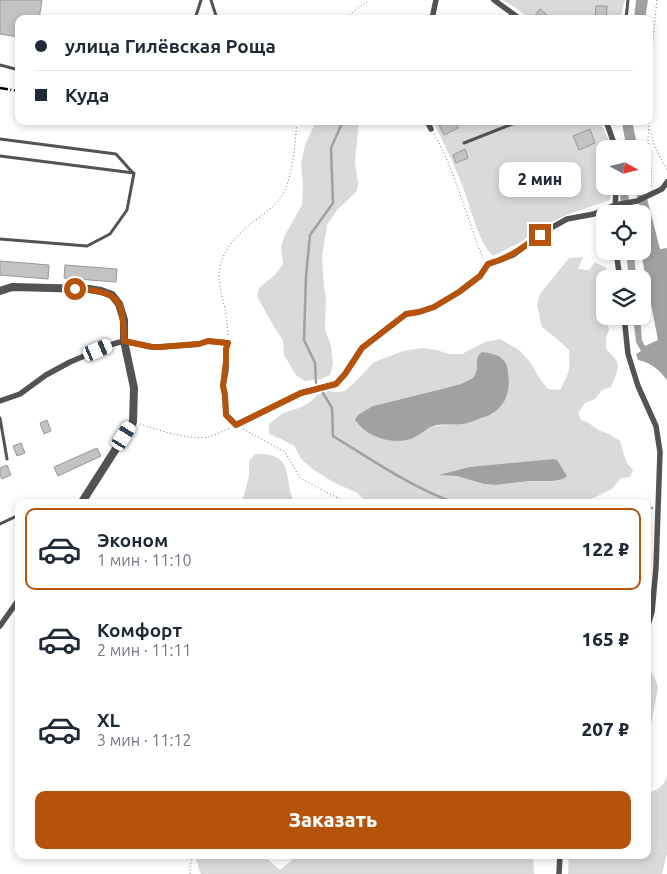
<!DOCTYPE html>
<html lang="ru">
<meta charset="utf-8">
<style>
:root{--surface:#fff;--page:#f2f2f3;--text:#1f2937;--muted:#747a83;--line:#e0e1e3;--accent:#b45309}
body{margin:0;font-family:Ubuntu,sans-serif;background:var(--page);color:var(--text);height:100vh;display:flex;flex-direction:column;font-size:19px;white-space:nowrap}
*{box-sizing:border-box;margin:0}
p{font-size:16px;color:var(--muted)}
.icon{flex:none;width:28px;height:28px;fill:none;stroke:currentColor;stroke-width:2;stroke-linecap:round;stroke-linejoin:round}
.map{position:relative;flex:1;overflow:hidden}
.drawer{position:absolute;left:15px;top:499px;width:636px;height:360px;display:flex;flex-direction:column;background:var(--surface);border-radius:10px;box-shadow:0 2px 8px #0003}
.drawer>*{flex:none}
.hud{position:absolute;left:15px;top:15px;width:638px;height:110px;border-radius:10px;box-shadow:0 2px 8px #0003;display:grid;align-content:center;height:110px;padding:0 20px;background:var(--surface)}
.needle{width:32px;rotate:97deg}
.fabs{position:absolute;left:596px;top:140px;display:grid;gap:10px}
.fabs a{display:grid;place-items:center;width:55px;height:55px;border-radius:10px;background:var(--surface);box-shadow:0 2px 8px #0003;font-size:25px}
.end{position:absolute;width:22px;height:22px;margin:-11px;border:6px solid #b45309;background:#fff;box-shadow:0 0 0 2px #fff}
.from{border-radius:50%}
.bubble{position:absolute;height:35px;border-radius:10px;background:var(--surface);box-shadow:0 2px 8px #0003;font-size:16px;font-weight:800;line-height:35px;text-align:center}
.car{position:absolute;width:15px;height:30px;margin:-15px -8px;border-radius:6px;box-shadow:0 0 4px 1px #0007;background:linear-gradient(#fff 24%,#345 0 40%,#fff 0 76%,#345 0 86%,#fff 0)}
.hud b{display:flex;align-items:center;gap:18px;height:48px;font-size:19px}
.hud b+b{border-top:1px solid var(--line)}
.hud i{width:12px;height:12px;background:var(--text)}
ul{padding:9px 0 0;list-style:none}
li{display:flex;align-items:center;gap:15px;height:82px;margin:0 10px 8px;padding:0 10px;border:2px solid transparent;border-radius:10px}
li div{flex:1}
li b{display:block;font-size:19px}
li em{font-style:normal;font-weight:800}
li.active{border-color:var(--accent)}
li>.icon{width:45px;height:45px;stroke-width:1.5}
.cta{display:flex;gap:10px;margin-top:auto;padding:10px 20px}
.cta a{flex:1;height:58px;border-radius:10px;background:var(--accent);color:#fff;font-size:20px;font-weight:800;line-height:58px;text-align:center}
.map>svg:first-child{display:block}
.green{fill:#dadada;fill-rule:evenodd}
.water{fill:#a1a1a1}
.lines{fill:none;stroke-linecap:round;stroke-linejoin:round}
.stream{stroke:#a1a1a1;stroke-width:2.5}
.building{fill:#c3c3c3;stroke:#979797}
.path{stroke:#757575;stroke-width:1;stroke-dasharray:1 2.5;stroke-linecap:butt}
.service{stroke:#535353;stroke-width:3}
.minor{stroke:#535353;stroke-width:5.5}
.tertiary{stroke:#535353;stroke-width:8}
.rail{stroke:#000;stroke-width:2.5;stroke-dasharray:8 2.5 1 2.5;stroke-linecap:butt}
.route{stroke:#b45309;stroke-width:6}
</style>
<div class="map">
<svg width="667" height="874" viewBox="0 0 667 874">
<rect width="100%" height="100%" fill="#fff"/>
<g class="green">
<path d="M 502,0 L 625,0 L 620,19 L 530,19 L 516,8 Z"/>
<path d="M 316,121 L 359,121 L 355,162 L 358,182 L 357,191 L 337,210 L 327,225 L 322,256 L 324,288 L 326,296 L 325,329 L 331,346 L 333,364 L 330,375 L 321,379 L 305,381 L 296,375 L 284,355 L 283,341 L 266,313 L 257,296 L 259,288 L 275,275 L 283,264 L 281,246 L 285,235 L 302,205 L 303,186 L 301,164 L 305,145 Z"/>
<path d="M 433,121 L 600,121 C 603,130 610,139 611,149 L 605,149 L 605,186 L 611,186 L 610,200 L 569,214 L 545,225 L 519,243 L 493,256 C 478,243 470,204 462,185 C 454,163 443,142 433,121 Z"/>
<path d="M 583,257 L 578,269 L 589,270 L 595,262 L 606,268 L 608,272 L 607,279 L 605,279 L 605,316 L 606,316 L 609,330 L 606,338 L 606,349 C 623,365 619,367 611,387 L 602,390 L 595,399 L 585,403 L 578,413 L 581,420 L 589,423 L 598,430 L 609,434 L 620,441 L 626,462 L 633,470 L 630,477 L 621,478 L 612,489 L 585,502 L 367,502 L 357,493 L 333,482 L 314,470 L 301,459 L 294,446 L 283,440 L 269,434 L 269,424 L 283,413 L 299,408 L 309,403 L 317,395 L 328,391 L 339,392 L 345,391 L 357,380 L 374,362 L 403,351 L 422,348 L 436,350 L 450,354 L 462,354 L 485,342 L 500,339 L 519,350 L 531,363 L 539,378 L 548,389 L 560,390 C 570,373 570,368 569,350 L 556,338 L 542,327 L 537,305 L 540,294 L 569,258 ZM 482,352 L 508,392 L 502,406 L 492,415 L 462,424 L 433,426 L 424,431 L 415,438 L 373,406 L 446,388 L 461,384 L 473,378 C 475,375 477,370 477,366 C 477,359 476,357 482,352 ZM 553,459 L 552,481 L 529,481 L 496,485 L 484,484 L 457,476 L 441,475 L 469,467 Z"/>
<path d="M 255,454 C 296,453 283,477 294,502 L 242,502 L 249,476 L 249,461 Z"/>
<path d="M 648,668 L 649,669 L 655,678 L 658,688 L 648,741 Z"/>
<path d="M 667,776 L 667,853 L 662,874 L 568,874 L 569,855 L 648,855 L 648,788 L 648,793 C 658,790 664,786 667,776 Z"/>
<path d="M 195,855 L 263,855 L 280,870 L 292,860 L 291,855 L 533,855 L 534,874 L 202,874 L 200,873 Z"/>
</g>
<g class="water">
<path d="M 636,0 L 648,0 L 645,19 L 634,19 Z"/>
<path d="M 622,121 L 632,121 L 638,149 L 627,149 L 623,129 Z"/>
<path d="M 643,183 L 660,249 L 667,248 L 667,380 C 659,370 652,363 638,360 L 636,354 L 641,351 L 636,342 L 633,316 L 640,316 L 642,340 L 645,346 L 658,340 L 641,253 L 651,251 L 637,196 L 636,186 L 642,186 Z"/>
<path d="M 619,186 L 629,186 L 628,190 L 630,214 L 622,214 Z"/>
<path d="M 626,251 L 634,251 L 636,279 L 629,279 Z"/>
<path d="M 482,352 C 489,353 498,354 503,360 C 507,363 508,369 508,374 C 511,389 506,406 492,414 C 489,416 485,417 481,418 C 476,420 469,423 463,424 C 454,425 445,424 436,425 C 427,427 421,435 413,438 C 393,446 367,437 355,420 L 358,415 L 373,406 L 446,388 L 461,384 L 473,378 C 475,375 477,371 477,366 C 477,359 476,357 482,352 Z"/>
<path d="M 553,459 L 557,460 L 567,476 L 563,479 L 552,481 L 529,481 L 496,485 L 484,484 L 457,476 L 439,475 L 469,467 Z"/>
</g>
<g class="lines">
<g class="stream">
<path d="M 316,383 L 315,363 L 304,340 L 306,276 L 310,235 L 333,203 L 331,148 L 343,121"/>
<path d="M 323,393 L 332,408 L 333,436 C 372,460 410,486 452,502"/>
<path d="M 648,508 L 652,508"/>
</g>
</g>
<g class="building">
<path d="M 0,0 L 42,0 L 39,19 L 19,19 L 19,37 L 0,34 Z"/>
<path d="M 596,6 L 607,6 L 606,19 L 595,18 Z"/>
<path d="M 540,9 L 547,15 L 544,19 L 532,19 Z"/>
<path d="M 437,121 L 455,121 L 458,128 L 444,135 Z"/>
<path d="M 590,129 L 595,143 L 579,150 L 573,136 Z"/>
<path d="M 465,149 L 468,158 L 456,163 L 453,155 Z"/>
<path d="M 0,261 L 49,265 L 48,279 L 0,275 Z"/>
<path d="M 65,265 L 117,269 L 116,282 L 64,278 Z"/>
<path d="M 47,420 L 51,431 L 44,434 L 40,423 Z"/>
<path d="M 21,443 L 25,453 L 17,456 L 13,446 Z"/>
<path d="M 97,448 L 101,456 L 58,476 L 54,467 Z"/>
<path d="M 7,465 L 11,475 L 2,479 L 0,475 L 0,468 Z"/>
</g>
<g class="lines">
<g class="path">
<path d="M 344,19 L 369,0"/>
<path d="M 650,130 L 655,147 L 667,170"/>
<path d="M 434,134 C 456,172 466,217 483,258"/>
<path d="M 651,186 L 651,169 L 648,139 L 653,36 L 657,0"/>
<path d="M 228,335 C 227,326 227,317 225,309 C 222,295 217,281 220,267 C 224,246 243,229 260,217 C 266,212 275,206 280,199 C 293,181 295,143 297,121"/>
<path d="M 140,424 C 158,430 188,440 208,437 C 215,435 223,431 230,428"/>
<path d="M 243,429 L 285,452 L 300,478 L 345,502"/>
<path d="M 190,874 L 190,866 L 193,855"/>
</g>
<g class="service">
<path d="M 211,0 L 217,19"/>
<path d="M 195,19 L 201,0"/>
<path d="M 626,19 L 628,0"/>
<path d="M 0,65 L 19,70"/>
<path d="M 0,139 L 116,154 L 133,173"/>
<path d="M 464,143 L 520,121"/>
<path d="M 0,156 L 134,173 L 127,210 L 110,234 L 87,246 L 0,239"/>
<path d="M 0,418 L 7,459"/>
<path d="M 0,524 L 19,515"/>
</g>
<g class="minor">
<path d="M 494,0 L 520,19"/>
<path d="M 432,19 L 436,0"/>
<path d="M 427,121 L 431,129"/>
<path d="M 606,121 L 616,149"/>
<path d="M 615,214 L 616,186"/>
<path d="M 616,251 L 620,279"/>
<path d="M 624,316 L 628,354 L 638,386 L 656,426 L 660,452 L 656,568 L 652,612 L 648,625"/>
<path d="M 0,401 L 20,394 L 46,375 L 70,362 L 113,344 L 124,341 L 152,347 L 159,347 L 199,344 L 208,341 L 228,343 L 226,349 L 226,370 L 223,386 L 225,395 L 226,415 L 236,425 L 301,393 L 336,384 L 345,374 L 362,348 L 406,314 L 419,312 L 434,307 L 459,292 L 480,276 L 488,264 L 500,260 L 513,255 L 549,229 L 567,219 L 594,214 L 615,205 L 637,201 L 662,189 L 667,182"/>
<path d="M 0,626 L 19,599"/>
<path d="M 559,874 L 560,855"/>
</g>
<path class="tertiary" d="M 0,291 L 12,287 L 89,289 L 101,291 L 112,295 L 119,304 L 124,320 L 124,341 L 134,388 L 133,422 L 82,502"/>
<path class="rail" d="M 0,88 L 19,91"/>
</g>
<g class="lines">
<path class="route" d="M 75,289 C 119,291 123,298 124,341 L 152,347 L 160,347 L 199,344 L 208,341 L 228,343 L 226,349 L 226,361 L 223,386 L 225,395 L 226,415 L 236,425 L 301,393 L 336,384 L 345,374 L 362,348 L 406,314 L 419,312 L 434,307 L 459,292 L 480,276 L 488,264 C 510,258 522,248 540,235"/>
</g>
</svg>
<div class="fabs">
<a><svg class="needle" viewBox="-14 -14 28 28"><path d="M0-13l5 13h-10z" fill="#e53935"/><path d="M0 13l5-13h-10z" fill="#747a83"/></svg></a>
<a><svg class="icon" aria-label="locate" viewBox="0 0 24 24"><circle cx="12" cy="12" r="6"/><path d="M12 2v4M12 18v4M2 12h4M18 12h4"/></svg></a>
<a><svg class="icon" aria-label="layers" viewBox="0 0 24 24"><path d="M12 4l9 5-9 5-9-5zM3 14l9 5 9-5"/></svg></a>
</div>
<i class="end from" style="left:75px;top:289px"></i>
<i class="end" style="left:540px;top:235px"></i>
<div class="bubble" style="left:499px;top:162px;width:82px">2 мин</div>
<i class="car" style="left:98px;top:350px;rotate:67deg"></i>
<i class="car" style="left:124px;top:436px;rotate:32deg"></i>
<div class="hud">
<b><i class="from"></i>улица Гилёвская Роща</b>
<b><i></i>Куда</b>
</div>
<section class="drawer">
<ul>
<li class="active"><svg class="icon" aria-label="car" viewBox="0 0 24 24"><path d="M5 17H2v-5l4-1 3-4h7l3 4 3 1v5h-3M9 17h6M6 11h13"/><circle cx="7" cy="17" r="2"/><circle cx="17" cy="17" r="2"/></svg><div><b>Эконом</b><p>1 мин · 11:10</p></div><em>122 ₽</em></li>
<li><svg class="icon" aria-label="car" viewBox="0 0 24 24"><path d="M5 17H2v-5l4-1 3-4h7l3 4 3 1v5h-3M9 17h6M6 11h13"/><circle cx="7" cy="17" r="2"/><circle cx="17" cy="17" r="2"/></svg><div><b>Комфорт</b><p>2 мин · 11:11</p></div><em>165 ₽</em></li>
<li><svg class="icon" aria-label="car" viewBox="0 0 24 24"><path d="M5 17H2v-5l4-1 3-4h7l3 4 3 1v5h-3M9 17h6M6 11h13"/><circle cx="7" cy="17" r="2"/><circle cx="17" cy="17" r="2"/></svg><div><b>XL</b><p>3 мин · 11:12</p></div><em>207 ₽</em></li>
</ul>
<div class="cta"><a>Заказать</a></div>
</section>
</div>
